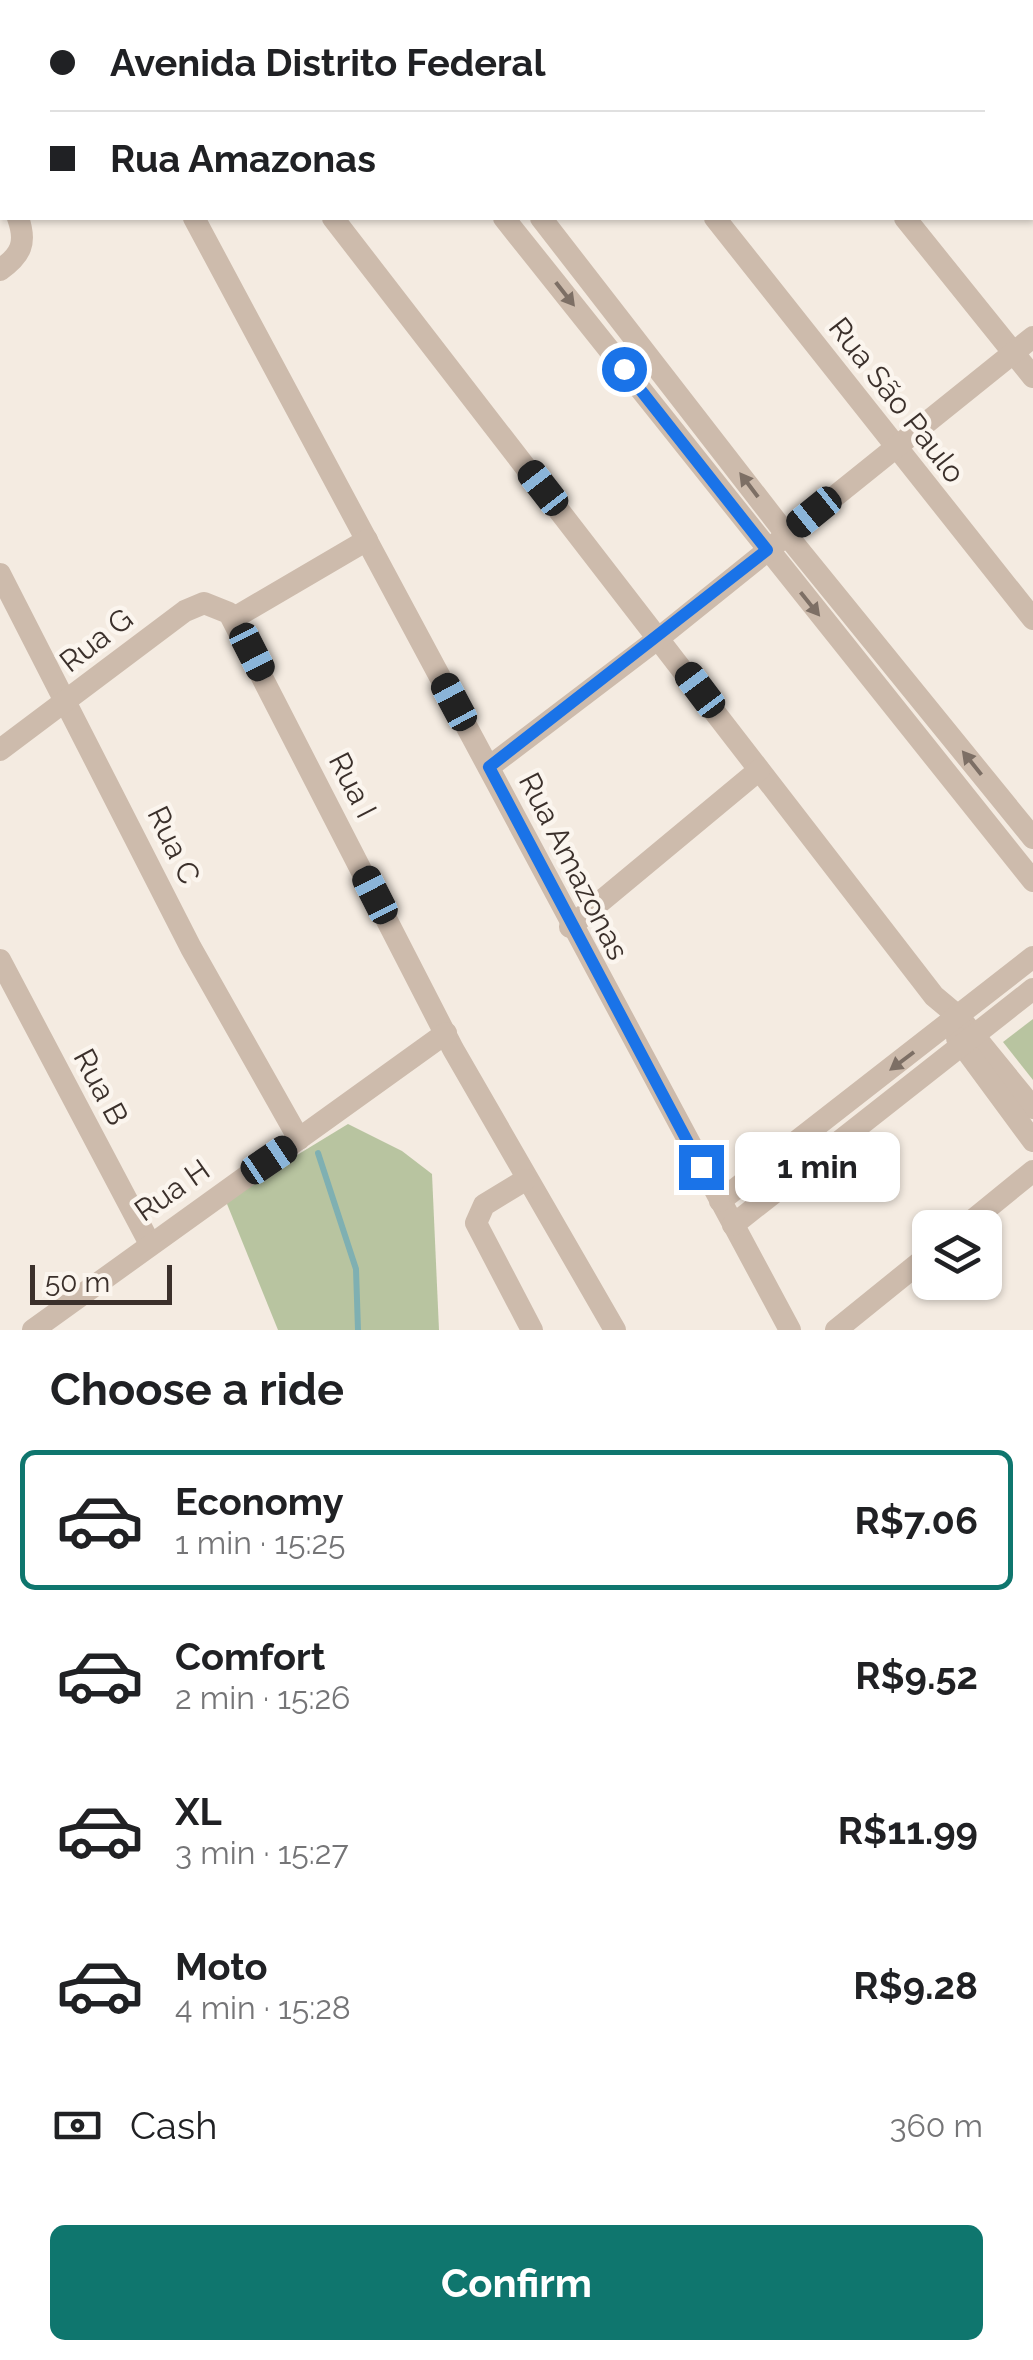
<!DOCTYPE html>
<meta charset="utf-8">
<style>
:root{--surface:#fff;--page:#f2f2f2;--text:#202124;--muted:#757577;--line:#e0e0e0;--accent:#0f766e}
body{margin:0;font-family:Raleway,sans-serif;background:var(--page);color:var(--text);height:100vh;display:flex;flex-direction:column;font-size:38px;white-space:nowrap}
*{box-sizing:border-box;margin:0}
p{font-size:32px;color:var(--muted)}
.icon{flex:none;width:55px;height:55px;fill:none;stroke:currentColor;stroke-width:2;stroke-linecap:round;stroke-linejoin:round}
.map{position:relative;height:1330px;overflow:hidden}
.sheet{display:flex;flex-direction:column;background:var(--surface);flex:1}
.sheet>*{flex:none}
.banner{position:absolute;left:0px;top:0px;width:1035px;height:220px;box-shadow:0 2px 8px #0004;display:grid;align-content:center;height:220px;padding:0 50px;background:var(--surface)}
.controls{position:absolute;left:912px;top:1210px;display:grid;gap:20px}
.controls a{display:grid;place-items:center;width:90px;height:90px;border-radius:15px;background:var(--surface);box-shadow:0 2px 8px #0004;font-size:50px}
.scale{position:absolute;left:30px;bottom:25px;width:142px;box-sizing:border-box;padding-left:10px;border:5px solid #3b302b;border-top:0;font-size:28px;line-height:35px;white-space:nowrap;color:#3b302b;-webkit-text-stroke:8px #fbf5ee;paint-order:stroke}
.end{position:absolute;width:45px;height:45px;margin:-22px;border:12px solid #1a73e8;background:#fff;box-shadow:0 0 0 5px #fff}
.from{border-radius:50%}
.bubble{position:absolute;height:70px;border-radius:15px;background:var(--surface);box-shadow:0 2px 8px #0004;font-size:32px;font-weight:700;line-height:70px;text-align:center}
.car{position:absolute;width:30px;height:60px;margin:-30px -15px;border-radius:12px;box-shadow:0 0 8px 2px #0007;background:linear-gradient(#222 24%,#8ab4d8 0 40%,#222 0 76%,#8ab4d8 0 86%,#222 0)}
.banner b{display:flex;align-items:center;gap:35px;height:95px;font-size:38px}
.banner b+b{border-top:2px solid var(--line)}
.banner i{width:25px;height:25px;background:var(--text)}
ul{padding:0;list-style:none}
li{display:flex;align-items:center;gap:30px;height:140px;margin:0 20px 15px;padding:0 30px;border:5px solid transparent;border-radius:15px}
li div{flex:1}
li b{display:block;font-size:38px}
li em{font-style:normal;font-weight:700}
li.selected{border-color:var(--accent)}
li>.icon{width:90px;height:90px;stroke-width:1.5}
h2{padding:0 50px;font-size:45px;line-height:120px}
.pay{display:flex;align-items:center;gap:25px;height:110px;padding:0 50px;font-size:38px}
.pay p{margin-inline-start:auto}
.cta{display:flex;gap:20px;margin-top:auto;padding:20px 50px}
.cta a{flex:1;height:115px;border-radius:15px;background:var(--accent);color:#fff;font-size:40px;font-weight:700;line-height:115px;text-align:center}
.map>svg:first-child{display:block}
.green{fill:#b8c4a0}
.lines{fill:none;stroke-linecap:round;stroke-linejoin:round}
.stream{stroke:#7fb0b2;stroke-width:6}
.minor{stroke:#cdbbac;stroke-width:22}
.oneway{fill:#7d6f65}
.route{stroke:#1a73e8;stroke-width:12}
.labels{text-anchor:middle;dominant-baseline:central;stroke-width:9;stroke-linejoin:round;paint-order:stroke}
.street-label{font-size:30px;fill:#3b302b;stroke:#fbf5ee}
</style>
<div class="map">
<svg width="1033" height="1330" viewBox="0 0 1033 1330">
<rect width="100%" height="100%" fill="#f4ebe1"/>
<g class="green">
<path d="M 1033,1019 L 1033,1080 L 1003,1042 Z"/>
<path d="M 348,1124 L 402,1151 L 432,1174 L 439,1330 L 278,1330 L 225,1199 Z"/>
</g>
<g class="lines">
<path class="stream" d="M 318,1153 L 356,1269 L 358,1330"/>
<g class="minor">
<path d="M 75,0 L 77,2"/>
<path d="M 159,0 L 161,2"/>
<path d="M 332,0 L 334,2"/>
<path d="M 367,0 L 369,2"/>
<path d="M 545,0 L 547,2"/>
<path d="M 729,0 L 731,2"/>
<path d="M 926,0 L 928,2"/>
<path d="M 483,2 L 486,0"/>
<path d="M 1032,131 L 1033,131"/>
<path d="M 0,182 L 2,187"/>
<path d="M 194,218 L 790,1330"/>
<path d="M 333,218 L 934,996 L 959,1017 L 1033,1108"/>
<path d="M 504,218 L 1033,881"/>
<path d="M 541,218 L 786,534 L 1033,838"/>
<path d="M 715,218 L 1033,619"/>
<path d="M 905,218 L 1033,377"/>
<path d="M 0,270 C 21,255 27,243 18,218"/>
<path d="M 0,574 L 191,948 L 299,1139"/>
<path d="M 234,618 L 367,540"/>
<path d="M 0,750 L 185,611 L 204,603 L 229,613 L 453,1049 L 615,1330"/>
<path d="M 489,767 L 660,637 L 1033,337"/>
<path d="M 570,927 L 759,770"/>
<path d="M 0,960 L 149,1242"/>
<path d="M 957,1038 L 1033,1141"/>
<path d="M 525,1180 L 484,1205 L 476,1223 L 532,1330"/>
<path d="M 720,1201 L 1033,957"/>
<path d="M 733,1225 L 1033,989"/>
<path d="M 963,1228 L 1033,1171"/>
<path d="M 33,1330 L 446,1033"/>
<path d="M 836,1330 L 930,1254"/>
</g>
</g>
<defs><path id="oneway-solid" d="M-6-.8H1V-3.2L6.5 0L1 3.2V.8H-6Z" transform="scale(2.5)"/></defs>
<g class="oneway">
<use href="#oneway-solid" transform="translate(565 294) rotate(52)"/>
<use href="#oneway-solid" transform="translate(749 485) rotate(-127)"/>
<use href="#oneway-solid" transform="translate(810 604) rotate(51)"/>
<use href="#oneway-solid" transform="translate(972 763) rotate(-129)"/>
<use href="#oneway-solid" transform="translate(902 1061) rotate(143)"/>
</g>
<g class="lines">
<path class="route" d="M 624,369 L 767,550 L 489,767 L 701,1167"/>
</g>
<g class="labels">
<g class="street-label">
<text transform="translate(897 400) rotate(52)">Rua São Paulo</text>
<text transform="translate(96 640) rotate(-38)">Rua G</text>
<text transform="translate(353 785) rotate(63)">Rua I</text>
<text transform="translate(174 845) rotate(64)">Rua C</text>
<text transform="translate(574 866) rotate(63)">Rua Amazonas</text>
<text transform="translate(101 1087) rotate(62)">Rua B</text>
<text transform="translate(172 1190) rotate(-35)">Rua H</text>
</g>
</g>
</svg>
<div class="controls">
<a><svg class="icon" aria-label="layers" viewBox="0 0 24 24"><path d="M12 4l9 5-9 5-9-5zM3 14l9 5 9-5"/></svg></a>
</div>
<div class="scale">50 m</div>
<i class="end from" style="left:624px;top:369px"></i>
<i class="end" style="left:701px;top:1167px"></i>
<div class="bubble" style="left:735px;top:1132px;width:165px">1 min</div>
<i class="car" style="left:543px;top:488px;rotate:322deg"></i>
<i class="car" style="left:814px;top:512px;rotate:231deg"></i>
<i class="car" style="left:252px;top:652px;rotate:153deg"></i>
<i class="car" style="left:700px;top:690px;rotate:323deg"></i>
<i class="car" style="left:454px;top:702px;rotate:332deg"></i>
<i class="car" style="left:375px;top:895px;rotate:333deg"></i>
<i class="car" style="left:269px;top:1160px;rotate:56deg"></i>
<div class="banner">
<b><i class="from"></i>Avenida Distrito Federal</b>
<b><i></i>Rua Amazonas</b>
</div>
</div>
<section class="sheet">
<h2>Choose a ride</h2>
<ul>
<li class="selected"><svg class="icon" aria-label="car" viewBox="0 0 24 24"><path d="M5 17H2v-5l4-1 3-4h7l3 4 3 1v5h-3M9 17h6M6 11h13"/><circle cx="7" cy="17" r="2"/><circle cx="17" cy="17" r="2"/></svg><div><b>Economy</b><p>1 min · 15:25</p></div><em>R$7.06</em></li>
<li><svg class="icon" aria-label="car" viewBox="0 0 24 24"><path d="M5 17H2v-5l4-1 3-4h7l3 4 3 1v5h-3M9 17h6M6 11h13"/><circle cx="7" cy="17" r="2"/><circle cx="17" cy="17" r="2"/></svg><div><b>Comfort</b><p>2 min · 15:26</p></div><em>R$9.52</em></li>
<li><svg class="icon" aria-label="car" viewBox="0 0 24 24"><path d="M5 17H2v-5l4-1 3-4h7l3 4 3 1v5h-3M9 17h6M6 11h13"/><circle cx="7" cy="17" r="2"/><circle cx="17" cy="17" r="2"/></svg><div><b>XL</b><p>3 min · 15:27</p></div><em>R$11.99</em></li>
<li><svg class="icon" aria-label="car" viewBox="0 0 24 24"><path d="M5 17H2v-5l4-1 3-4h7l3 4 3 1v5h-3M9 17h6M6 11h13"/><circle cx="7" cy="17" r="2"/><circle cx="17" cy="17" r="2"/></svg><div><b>Moto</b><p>4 min · 15:28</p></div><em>R$9.28</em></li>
</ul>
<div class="pay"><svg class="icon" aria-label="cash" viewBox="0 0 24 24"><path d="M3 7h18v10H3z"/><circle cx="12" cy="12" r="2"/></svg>Cash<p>360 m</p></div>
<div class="cta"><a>Confirm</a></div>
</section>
